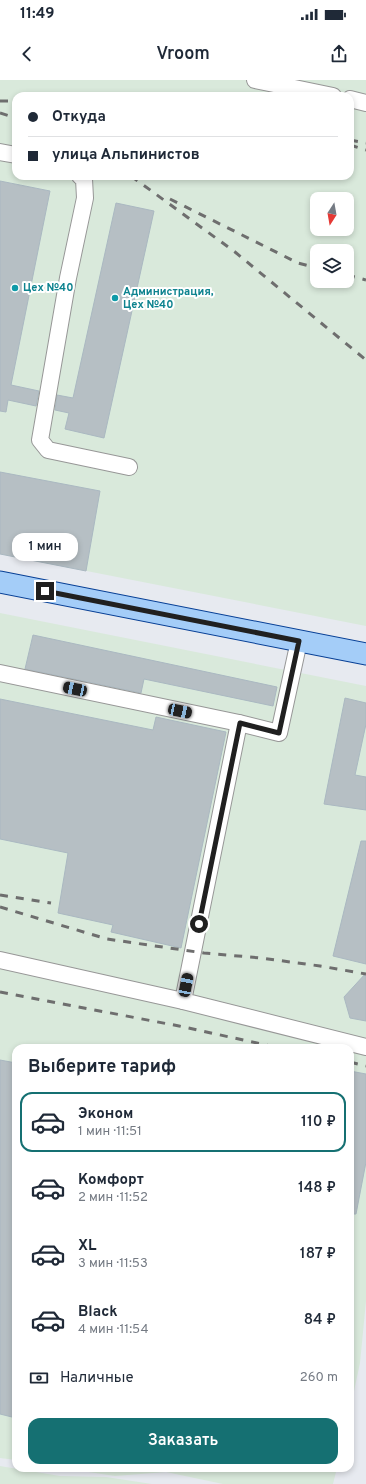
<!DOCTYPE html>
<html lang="ru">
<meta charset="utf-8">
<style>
:root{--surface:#fff;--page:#f2f2f3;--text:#1f2937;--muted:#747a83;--line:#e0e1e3;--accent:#157072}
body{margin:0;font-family:Overpass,sans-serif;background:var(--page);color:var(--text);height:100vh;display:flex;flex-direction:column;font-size:15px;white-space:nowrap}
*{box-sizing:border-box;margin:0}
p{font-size:13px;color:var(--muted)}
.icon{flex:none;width:22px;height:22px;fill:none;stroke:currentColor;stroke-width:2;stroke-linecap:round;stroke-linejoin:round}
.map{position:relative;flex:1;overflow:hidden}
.drawer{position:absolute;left:12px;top:964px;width:342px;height:428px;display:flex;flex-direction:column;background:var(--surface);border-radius:12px;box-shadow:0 2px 6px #0003}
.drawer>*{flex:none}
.top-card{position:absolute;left:12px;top:12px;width:342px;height:88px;border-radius:12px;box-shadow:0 2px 6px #0003;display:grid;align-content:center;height:88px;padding:0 16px;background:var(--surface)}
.needle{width:26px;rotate:191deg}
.fabs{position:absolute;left:310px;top:112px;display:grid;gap:8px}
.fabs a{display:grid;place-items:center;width:44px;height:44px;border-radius:8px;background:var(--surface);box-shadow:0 2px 6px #0003;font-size:20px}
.end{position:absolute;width:18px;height:18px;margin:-9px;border:5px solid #202020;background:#fff;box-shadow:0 0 0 2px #fff}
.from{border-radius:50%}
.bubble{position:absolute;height:28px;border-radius:12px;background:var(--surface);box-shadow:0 2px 6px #0003;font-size:13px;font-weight:600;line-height:28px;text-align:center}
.car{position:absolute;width:12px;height:24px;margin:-12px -6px;border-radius:5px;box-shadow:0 0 3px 1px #0007;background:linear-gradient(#222 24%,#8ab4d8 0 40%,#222 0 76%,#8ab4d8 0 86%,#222 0)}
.top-card b{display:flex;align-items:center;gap:14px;height:38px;font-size:15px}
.top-card b+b{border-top:1px solid var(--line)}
.top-card i{width:10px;height:10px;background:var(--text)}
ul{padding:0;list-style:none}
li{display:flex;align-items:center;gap:12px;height:60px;margin:0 8px 6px;padding:0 8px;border:2px solid transparent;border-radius:12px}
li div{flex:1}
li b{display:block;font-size:15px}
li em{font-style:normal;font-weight:600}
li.on{border-color:var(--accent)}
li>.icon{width:36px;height:36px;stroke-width:1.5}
h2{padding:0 16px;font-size:18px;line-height:48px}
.pay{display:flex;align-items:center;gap:10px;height:44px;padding:0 16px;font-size:15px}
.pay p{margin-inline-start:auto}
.cta{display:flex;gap:8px;margin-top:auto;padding:8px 16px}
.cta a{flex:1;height:46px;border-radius:12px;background:var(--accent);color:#fff;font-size:16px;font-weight:600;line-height:46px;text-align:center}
.status{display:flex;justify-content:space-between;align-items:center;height:28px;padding:0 20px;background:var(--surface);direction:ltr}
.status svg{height:11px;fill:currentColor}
header{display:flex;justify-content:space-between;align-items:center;height:52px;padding:0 16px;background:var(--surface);font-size:18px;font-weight:600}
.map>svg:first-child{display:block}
.industrial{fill:#d9e9db;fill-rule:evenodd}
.building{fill:#b6bfc4;stroke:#aab8c1}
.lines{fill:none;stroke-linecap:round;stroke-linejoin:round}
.minor-casing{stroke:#979797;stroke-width:18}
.major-casing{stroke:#073f95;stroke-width:23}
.minor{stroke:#fff;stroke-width:16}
.major{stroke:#a4cdf8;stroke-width:21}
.rail{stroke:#6e6e6e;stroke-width:3;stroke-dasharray:8 8;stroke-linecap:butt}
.route{stroke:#202020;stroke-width:5}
.culture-dot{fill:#0f9aa8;stroke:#fff;stroke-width:1.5}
.labels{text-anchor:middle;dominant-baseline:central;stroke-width:4;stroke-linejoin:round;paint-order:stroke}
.culture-label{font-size:11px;font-weight:bold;fill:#0d838f;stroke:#fff;text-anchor:start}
</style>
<div class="status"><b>11:49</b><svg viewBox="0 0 49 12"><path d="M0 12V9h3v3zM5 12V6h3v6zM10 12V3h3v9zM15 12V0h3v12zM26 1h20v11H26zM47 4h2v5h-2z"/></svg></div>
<header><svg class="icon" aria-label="back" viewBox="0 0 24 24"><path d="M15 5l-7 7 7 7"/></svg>Vroom<svg class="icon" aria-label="share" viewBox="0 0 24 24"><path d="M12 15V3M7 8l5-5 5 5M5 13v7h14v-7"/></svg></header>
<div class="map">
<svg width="366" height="1404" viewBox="0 0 366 1404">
<rect width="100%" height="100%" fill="#e7eaf0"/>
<g class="industrial">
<path d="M 0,0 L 366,0 L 366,546 L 0,474 ZM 16,16 L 350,16 L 350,96 L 16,96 ZM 317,119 L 347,119 L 347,149 L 317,149 ZM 317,171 L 347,171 L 347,201 L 317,201 Z"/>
<path d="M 0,533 L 366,606 L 366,1221 L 360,1283 L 350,1330 L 350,968 L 16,968 L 16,1380 L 0,1378 Z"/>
<path d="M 0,1386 L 60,1396 L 106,1397 L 152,1404 L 0,1404 Z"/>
<path d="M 62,1388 L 337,1388 L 333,1404 L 223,1404 L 166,1392 L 115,1396 Z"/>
</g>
<g class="building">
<path d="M 0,101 L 50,111 L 11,305 L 39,311 L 36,326 L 8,320 L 6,332 L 0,331 Z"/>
<path d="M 116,123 L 154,131 L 104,358 L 65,349 L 69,333 L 55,330 L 57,315 L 73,318 Z"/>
<path d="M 0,392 L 100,411 L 86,491 L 0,474 Z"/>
<path d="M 33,555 L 277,607 L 273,626 L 144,599 L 141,613 L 25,589 Z"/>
<path d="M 345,618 L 366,623 L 366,644 L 355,695 L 366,697 L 366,730 L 324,724 Z"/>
<path d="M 0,619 L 153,650 L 156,637 L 226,652 L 181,868 L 111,852 L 113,845 L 58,833 L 68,773 L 0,759 Z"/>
<path d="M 361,761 L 366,761 L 366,884 L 333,876 Z"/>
<path d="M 366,893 L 366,941 L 350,938 L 344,917 Z"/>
<path d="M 0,980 L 16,983 L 16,1338 L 0,1334 Z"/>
<path d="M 350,991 L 366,994 L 366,1082 L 356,1134 L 350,1134 Z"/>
</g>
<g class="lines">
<defs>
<g id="minor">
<path d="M 255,0 L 333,16"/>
<path d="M 350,19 L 366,23"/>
<path d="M 0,72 L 16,75"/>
<path d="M 80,96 L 84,99 L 85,118 L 68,198 L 40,360 L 48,370 L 129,387"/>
<path d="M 0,593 L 239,643 L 279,653 L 299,561"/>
<path d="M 239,643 L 183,921 L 366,967"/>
<path d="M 0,880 L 183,921"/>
</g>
<path id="major" d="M 0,502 L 366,574"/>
</defs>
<use href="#minor" class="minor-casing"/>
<use href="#major" class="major-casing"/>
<use href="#minor" class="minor"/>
<use href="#major" class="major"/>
<g class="rail">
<path d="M 0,21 L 16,21"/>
<path d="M 0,33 L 16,38"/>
<path d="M 350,60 L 366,63"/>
<path d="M 350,65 L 366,70"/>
<path d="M 131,96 L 235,172 L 366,280"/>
<path d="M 170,119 L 298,183 L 317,188"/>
<path d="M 347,195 L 366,200"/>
<path d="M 0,815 L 51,823"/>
<path d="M 0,827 L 107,859 L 204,873 L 261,878 L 320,886 L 366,894"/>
<path d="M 0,912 L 179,946 L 280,968"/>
<path d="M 350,982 L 366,986"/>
</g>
</g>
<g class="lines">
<path class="route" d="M 45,511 L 299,561 L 279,653 L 240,643 L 199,844"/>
</g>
<g class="culture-dot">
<circle cx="15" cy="208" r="4"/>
<circle cx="115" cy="218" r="4"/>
</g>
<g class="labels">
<g class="culture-label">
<text x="23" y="208">Цех №40</text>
<text x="123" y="212">Администрация,<tspan x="123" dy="13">Цех №40</tspan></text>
</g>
</g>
</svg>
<div class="fabs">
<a><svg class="needle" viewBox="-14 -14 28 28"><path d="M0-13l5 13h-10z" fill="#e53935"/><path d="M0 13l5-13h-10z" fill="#747a83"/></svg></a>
<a><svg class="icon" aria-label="layers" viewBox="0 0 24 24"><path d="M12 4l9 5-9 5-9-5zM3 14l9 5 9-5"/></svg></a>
</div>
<i class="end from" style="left:199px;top:844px"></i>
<i class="end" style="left:45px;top:511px"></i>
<div class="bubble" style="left:12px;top:453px;width:66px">1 мин</div>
<i class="car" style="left:75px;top:609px;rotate:282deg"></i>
<i class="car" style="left:180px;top:631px;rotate:102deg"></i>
<i class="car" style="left:186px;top:905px;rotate:11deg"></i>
<div class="top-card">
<b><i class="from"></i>Откуда</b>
<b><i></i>улица Альпинистов</b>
</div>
<section class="drawer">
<h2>Выберите тариф</h2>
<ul>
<li class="on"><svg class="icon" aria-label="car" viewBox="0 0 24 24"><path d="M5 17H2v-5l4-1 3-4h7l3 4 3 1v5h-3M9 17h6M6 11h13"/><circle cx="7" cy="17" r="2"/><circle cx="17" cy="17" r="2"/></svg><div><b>Эконом</b><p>1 мин · 11:51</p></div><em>110 ₽</em></li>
<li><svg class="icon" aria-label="car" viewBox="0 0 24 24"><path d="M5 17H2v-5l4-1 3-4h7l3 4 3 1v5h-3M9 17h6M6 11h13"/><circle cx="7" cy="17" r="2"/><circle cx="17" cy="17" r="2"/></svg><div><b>Комфорт</b><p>2 мин · 11:52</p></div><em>148 ₽</em></li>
<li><svg class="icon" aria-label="car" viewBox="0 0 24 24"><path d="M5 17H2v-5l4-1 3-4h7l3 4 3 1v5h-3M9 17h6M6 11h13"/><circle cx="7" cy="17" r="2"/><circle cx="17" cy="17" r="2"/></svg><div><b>XL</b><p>3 мин · 11:53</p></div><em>187 ₽</em></li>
<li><svg class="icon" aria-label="car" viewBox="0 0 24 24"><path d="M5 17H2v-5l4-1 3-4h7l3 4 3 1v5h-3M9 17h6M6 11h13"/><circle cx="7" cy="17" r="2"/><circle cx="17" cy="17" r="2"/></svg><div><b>Black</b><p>4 мин · 11:54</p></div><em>84 ₽</em></li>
</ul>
<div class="pay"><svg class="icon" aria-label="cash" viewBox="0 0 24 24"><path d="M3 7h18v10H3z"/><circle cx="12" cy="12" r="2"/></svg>Наличные<p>260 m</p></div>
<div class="cta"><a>Заказать</a></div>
</section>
</div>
